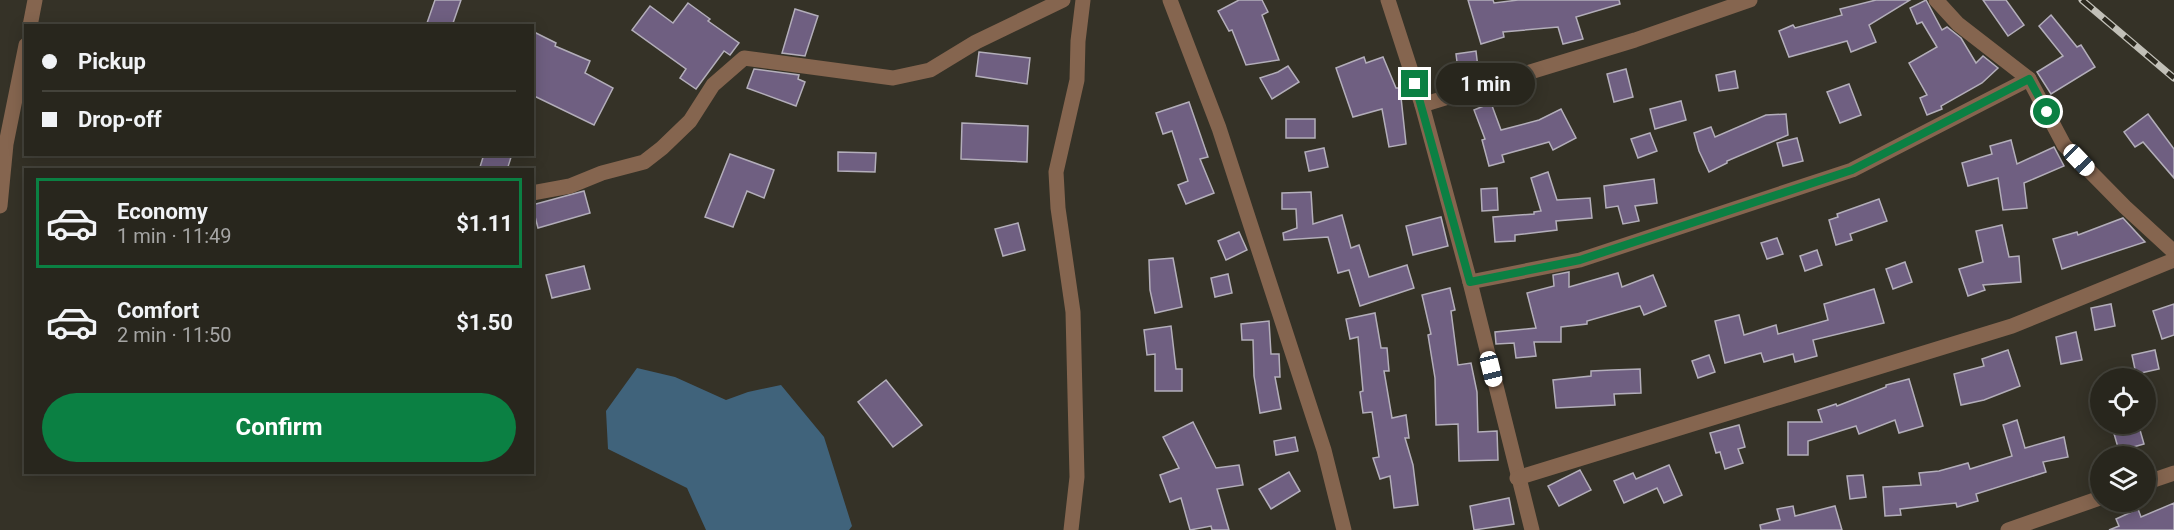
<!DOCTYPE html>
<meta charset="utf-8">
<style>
:root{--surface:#28261d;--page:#302e26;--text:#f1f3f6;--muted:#a5a5a4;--line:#44433b;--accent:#0b8043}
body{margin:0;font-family:Roboto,sans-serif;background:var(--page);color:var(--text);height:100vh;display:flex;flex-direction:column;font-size:22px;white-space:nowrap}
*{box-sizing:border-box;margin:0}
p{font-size:20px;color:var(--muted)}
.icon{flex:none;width:33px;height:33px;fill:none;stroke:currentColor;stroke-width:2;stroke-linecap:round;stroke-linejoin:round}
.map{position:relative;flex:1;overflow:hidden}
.panel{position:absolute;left:24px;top:168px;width:510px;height:306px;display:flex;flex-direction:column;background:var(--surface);border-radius:0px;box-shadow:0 3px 15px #0003,0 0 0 2px var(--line)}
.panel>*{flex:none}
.banner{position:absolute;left:24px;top:24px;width:510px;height:132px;border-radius:0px;box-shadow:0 3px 15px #0003,0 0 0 2px var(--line);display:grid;align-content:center;height:132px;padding:0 18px;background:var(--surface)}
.controls{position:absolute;left:2090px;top:368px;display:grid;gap:12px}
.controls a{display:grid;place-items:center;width:66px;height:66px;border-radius:50%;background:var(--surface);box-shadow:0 3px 15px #0003,0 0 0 2px var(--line);font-size:30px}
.end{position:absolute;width:27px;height:27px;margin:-14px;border:8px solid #0b8043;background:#fff;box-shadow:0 0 0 3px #fff}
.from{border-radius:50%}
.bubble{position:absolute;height:42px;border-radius:21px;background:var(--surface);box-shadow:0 3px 15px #0003,0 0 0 2px var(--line);font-size:20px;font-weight:700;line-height:42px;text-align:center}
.car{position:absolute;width:18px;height:36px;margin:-18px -9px;border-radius:8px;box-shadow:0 0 4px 2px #0007;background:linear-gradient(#fff 24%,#345 0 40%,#fff 0 76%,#345 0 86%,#fff 0)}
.banner b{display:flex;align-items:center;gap:21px;height:57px;font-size:22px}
.banner b+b{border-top:2px solid var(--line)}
.banner i{width:15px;height:15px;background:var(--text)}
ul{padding:10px 0 0;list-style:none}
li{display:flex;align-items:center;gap:18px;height:90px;margin:0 12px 9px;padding:0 6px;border:3px solid transparent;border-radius:0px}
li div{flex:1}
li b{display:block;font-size:22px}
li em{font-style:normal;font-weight:700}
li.active{border-color:var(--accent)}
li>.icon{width:54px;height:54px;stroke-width:1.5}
.cta{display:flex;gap:12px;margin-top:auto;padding:12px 18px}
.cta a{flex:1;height:69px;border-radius:36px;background:var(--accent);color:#fff;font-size:24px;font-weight:700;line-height:69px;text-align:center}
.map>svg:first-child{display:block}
.water{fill:#40637b}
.building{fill:#6f5f81;stroke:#b3aeba;stroke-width:1.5}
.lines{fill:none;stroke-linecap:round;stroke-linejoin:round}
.minor{stroke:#85654f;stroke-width:15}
.rail-casing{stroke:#c2c0b8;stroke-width:7}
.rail{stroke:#2b281e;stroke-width:4.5;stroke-dasharray:14;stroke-linecap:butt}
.route{stroke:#0b8043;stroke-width:8}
</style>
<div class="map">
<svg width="2174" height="530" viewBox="0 0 2174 530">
<rect width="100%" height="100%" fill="#353227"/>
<path class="water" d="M 637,368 L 675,377 L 726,400 L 748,392 L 781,385 L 824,437 L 852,526 L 849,530 L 706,530 L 687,488 L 608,449 L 606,411 Z"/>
<g class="building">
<path d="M 435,0 L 461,0 L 452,26 L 426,26 Z"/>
<path d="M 1239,0 L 1262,0 L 1268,12 L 1262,15 L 1279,60 L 1246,65 L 1232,30 L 1229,31 L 1218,11 Z"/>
<path d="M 1468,0 L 1493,0 L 1494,3 L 1518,0 L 1619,0 L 1620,4 L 1576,17 L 1583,39 L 1563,44 L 1558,27 L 1503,32 L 1504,37 L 1481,44 Z"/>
<path d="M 1876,0 L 1910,0 L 1869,25 L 1876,42 L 1851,52 L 1847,41 L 1789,57 L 1779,31 L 1793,25 L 1795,28 L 1842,15 L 1840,9 Z"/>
<path d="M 1926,0 L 1942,30 L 1947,27 L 1961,38 L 1976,63 L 1983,56 L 1998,68 L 1982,83 L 1941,106 L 1942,109 L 1927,115 L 1920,98 L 1927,95 L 1909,63 L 1937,47 L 1922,22 L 1917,24 L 1910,8 Z"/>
<path d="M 1983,0 L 2006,0 L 2024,25 L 2008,36 Z"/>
<path d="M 688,3 L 710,19 L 708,21 L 739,43 L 730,55 L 724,51 L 696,89 L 680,78 L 686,69 L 632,30 L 650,6 L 673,23 Z"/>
<path d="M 795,9 L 818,16 L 805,56 L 782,53 Z"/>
<path d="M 2051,15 L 2077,47 L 2081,45 L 2095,67 L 2051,94 L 2037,72 L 2063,56 L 2039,26 Z"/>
<path d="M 532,31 L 556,43 L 555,46 L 590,61 L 585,73 L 613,88 L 594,125 L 532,95 Z"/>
<path d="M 1476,51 L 1478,68 L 1458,70 L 1456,54 Z"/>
<path d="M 979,52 L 1030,58 L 1027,84 L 976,76 Z"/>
<path d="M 1364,57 L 1366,63 L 1383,57 L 1396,88 L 1400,88 L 1406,144 L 1389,147 L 1382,109 L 1353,117 L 1336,68 Z"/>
<path d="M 1288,66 L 1299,82 L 1272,99 L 1260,78 L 1278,72 Z"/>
<path d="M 754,69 L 799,75 L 798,79 L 805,82 L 796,106 L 747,88 Z"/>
<path d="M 1626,69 L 1633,97 L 1614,102 L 1607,74 Z"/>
<path d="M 1735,71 L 1738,88 L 1719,91 L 1716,75 Z"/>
<path d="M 1849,84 L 1861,115 L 1840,123 L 1827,92 Z"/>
<path d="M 1681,101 L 1686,120 L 1655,129 L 1650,109 Z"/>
<path d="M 1189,102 L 1208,157 L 1200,159 L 1214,193 L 1186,204 L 1178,185 L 1188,181 L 1172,131 L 1163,134 L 1156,113 Z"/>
<path d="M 1491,103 L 1501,130 L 1539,120 L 1561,109 L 1576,138 L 1553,150 L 1549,142 L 1502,155 L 1504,162 L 1489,166 L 1482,140 L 1485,139 L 1474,110 Z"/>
<path d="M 1786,114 L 1788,135 L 1727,161 L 1727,163 L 1709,172 L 1699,151 L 1694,133 L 1711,127 L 1715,137 L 1766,115 Z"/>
<path d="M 2148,114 L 2174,149 L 2174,178 L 2143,142 L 2135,147 L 2124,132 Z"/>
<rect x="1286" y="119" width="29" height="19"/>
<path d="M 962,123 L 1028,126 L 1027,162 L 961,159 Z"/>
<path d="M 1650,133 L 1657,151 L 1638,158 L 1631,139 Z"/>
<path d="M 1797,138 L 1803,161 L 1783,166 L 1777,143 Z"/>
<path d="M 2011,140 L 2017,164 L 2054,147 L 2064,166 L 2024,183 L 2027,208 L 2003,210 L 1998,178 L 1968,186 L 1962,163 L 1992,154 L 1990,146 Z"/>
<path d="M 1324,148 L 1328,167 L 1309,171 L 1305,152 Z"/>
<path d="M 838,152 L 876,153 L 875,172 L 838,171 Z"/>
<path d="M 484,154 L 512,154 L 507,170 L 488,170 L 480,167 Z"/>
<path d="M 730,154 L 774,170 L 764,198 L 747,191 L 733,227 L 705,217 Z"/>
<path d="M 1548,172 L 1557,200 L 1590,198 L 1592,218 L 1556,221 L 1557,230 L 1515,235 L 1515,241 L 1495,242 L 1493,217 L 1534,214 L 1534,212 L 1541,211 L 1531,178 Z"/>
<path d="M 1654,179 L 1657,203 L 1635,206 L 1639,221 L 1623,224 L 1618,206 L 1606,208 L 1604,186 Z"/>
<path d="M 1497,188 L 1498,210 L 1482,211 L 1481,189 Z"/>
<path d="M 584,191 L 590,213 L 538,228 L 532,205 Z"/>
<path d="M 1311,192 L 1313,224 L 1342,215 L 1351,248 L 1359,245 L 1369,277 L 1407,265 L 1414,288 L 1360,306 L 1349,270 L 1338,273 L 1328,237 L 1284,240 L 1283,233 L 1297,228 L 1296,209 L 1282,209 L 1282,193 Z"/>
<path d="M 1879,199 L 1887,221 L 1850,234 L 1852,240 L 1836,245 L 1829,220 L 1838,217 L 1837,214 Z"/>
<path d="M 1441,217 L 1448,246 L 1413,255 L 1406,226 Z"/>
<path d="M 2123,218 L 2145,242 L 2062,269 L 2053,239 L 2077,232 L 2078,235 Z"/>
<path d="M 1018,223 L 1025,250 L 1003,256 L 995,229 Z"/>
<path d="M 2002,225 L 2009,257 L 2019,256 L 2021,282 L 1983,285 L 1985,290 L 1968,296 L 1959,269 L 1983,262 L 1976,231 Z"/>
<path d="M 1239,232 L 1247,250 L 1226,260 L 1218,241 Z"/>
<path d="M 1777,238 L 1783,254 L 1767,259 L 1761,243 Z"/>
<path d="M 1817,250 L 1822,265 L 1805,271 L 1800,256 Z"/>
<path d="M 1173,258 L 1182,307 L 1155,313 L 1150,290 L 1149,260 Z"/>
<path d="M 1905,262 L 1912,282 L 1893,289 L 1886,269 Z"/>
<path d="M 584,266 L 590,289 L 552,298 L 546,275 Z"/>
<path d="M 1569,272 L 1569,287 L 1618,273 L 1622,287 L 1653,275 L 1666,306 L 1644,315 L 1640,306 L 1587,321 L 1587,324 L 1561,327 L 1561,342 L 1534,342 L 1536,356 L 1516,358 L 1514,343 L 1496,344 L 1495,332 L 1536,328 L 1527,293 L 1554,286 L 1553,275 Z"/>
<path d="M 1228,274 L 1232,293 L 1215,297 L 1211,278 Z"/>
<path d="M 1450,288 L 1455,310 L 1451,311 L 1458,365 L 1471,363 L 1477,392 L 1478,432 L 1497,431 L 1498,460 L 1459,461 L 1458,424 L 1436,425 L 1435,378 L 1428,335 L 1431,334 L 1422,295 Z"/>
<path d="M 1874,289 L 1884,323 L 1813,340 L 1817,356 L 1795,362 L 1793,354 L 1764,362 L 1761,353 L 1725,363 L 1715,321 L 1739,315 L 1744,335 L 1776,325 L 1778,334 L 1828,320 L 1824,304 Z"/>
<path d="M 2111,304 L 2115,326 L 2095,330 L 2091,308 Z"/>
<path d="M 2174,304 L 2174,335 L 2162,339 L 2153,311 Z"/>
<path d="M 1375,313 L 1381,348 L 1387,348 L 1389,371 L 1384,371 L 1392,418 L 1406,415 L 1409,438 L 1405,438 L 1413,465 L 1418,505 L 1394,508 L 1390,476 L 1380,479 L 1373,458 L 1379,457 L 1372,412 L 1363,413 L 1360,392 L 1363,391 L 1358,337 L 1350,339 L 1346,319 Z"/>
<path d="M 1269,321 L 1271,354 L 1279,354 L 1280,377 L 1275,377 L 1281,409 L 1260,413 L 1254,376 L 1253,340 L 1242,340 L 1241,324 Z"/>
<path d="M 1171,326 L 1176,369 L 1182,369 L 1182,391 L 1155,391 L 1155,354 L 1147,355 L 1144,330 Z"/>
<path d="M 2076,332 L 2082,360 L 2061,364 L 2056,337 Z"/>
<path d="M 2008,350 L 2020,386 L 1984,400 L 1961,405 L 1954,374 L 1984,366 L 1982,359 Z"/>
<path d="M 2155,350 L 2159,369 L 2136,374 L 2132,355 Z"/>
<path d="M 1709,355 L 1715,372 L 1698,378 L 1692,361 Z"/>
<path d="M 1612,370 L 1640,369 L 1641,393 L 1614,394 L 1615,405 L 1556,408 L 1553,380 L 1591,376 L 1591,371 Z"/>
<path d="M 1909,379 L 1923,426 L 1899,433 L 1895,420 L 1859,434 L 1856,426 L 1808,441 L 1808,455 L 1788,455 L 1788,422 L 1822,422 L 1818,410 L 1836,404 L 1837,406 L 1886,387 L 1886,385 Z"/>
<path d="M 886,380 L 922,425 L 893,447 L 858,402 Z"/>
<path d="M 2017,420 L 2025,448 L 2064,437 L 2068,457 L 2043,462 L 2046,472 L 1976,494 L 1978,501 L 1957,507 L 1956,503 L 1900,509 L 1901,515 L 1885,516 L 1883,487 L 1921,485 L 1919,473 L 1939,471 L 1968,463 L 1970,469 L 2012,456 L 2003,425 Z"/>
<path d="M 1193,422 L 1216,468 L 1239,465 L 1243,485 L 1217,489 L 1229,530 L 1212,530 L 1211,526 L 1190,530 L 1181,498 L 1170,502 L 1160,475 L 1179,468 L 1163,437 Z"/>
<path d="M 2111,423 L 2138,423 L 2144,444 L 2119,451 Z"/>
<path d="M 1739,425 L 1745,447 L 1738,449 L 1743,463 L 1725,469 L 1720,452 L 1716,453 L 1710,433 Z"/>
<path d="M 1295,437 L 1298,451 L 1276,455 L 1274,441 Z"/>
<path d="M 1669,465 L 1682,495 L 1664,503 L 1657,488 L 1624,503 L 1614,481 L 1633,473 L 1636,479 Z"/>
<path d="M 1580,470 L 1591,490 L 1559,506 L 1548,486 Z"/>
<path d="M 1289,472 L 1300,491 L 1271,509 L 1259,489 Z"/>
<path d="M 1863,475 L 1866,497 L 1850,499 L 1847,476 Z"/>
<path d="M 1509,498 L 1514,524 L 1474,530 L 1470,506 Z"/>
<path d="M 2174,503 L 2174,530 L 2109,530 L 2119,526 L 2116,519 L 2138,509 L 2141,517 Z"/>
<path d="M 1793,506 L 1795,516 L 1835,506 L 1842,530 L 1761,530 L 1760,525 L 1780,520 L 1777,509 Z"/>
</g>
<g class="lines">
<g class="minor">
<path d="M 1170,0 L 1219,128 L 1324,450 L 1344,530"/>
<path d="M 1388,0 L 1422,105 L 1470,282 L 1532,530"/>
<path d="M 1936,0 L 1958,24 L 2029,79 L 2064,145 L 2125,207 L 2174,252"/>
<path d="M 30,26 L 35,0"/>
<path d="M 1422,105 L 1635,40 L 1750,0"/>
<path d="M 532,193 L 570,186 L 602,173 L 644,162 L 662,148 L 690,121 L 713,85 L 744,58 L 893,78 L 930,70 L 976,42 L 1063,0"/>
<path d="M 0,206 L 6,144 L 26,45"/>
<path d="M 1470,282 L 1580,260 L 1852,170 L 2029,79"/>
<path d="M 1517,478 L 2012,326 L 2174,260"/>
<path d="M 2145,483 L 2174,473"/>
<path d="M 1071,530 L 1077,477 L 1073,312 L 1058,208 L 1056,172 L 1077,80 L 1078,41 L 1083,0"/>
<path d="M 2008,530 L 2100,498"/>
</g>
<defs>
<path id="rail" d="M 2082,0 L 2174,78"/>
</defs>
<use href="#rail" class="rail-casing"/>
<use href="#rail" class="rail"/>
</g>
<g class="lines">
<path class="route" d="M 1415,84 L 1470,282 L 1580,260 L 1852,170 L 2029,79 L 2047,112"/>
</g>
</svg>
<div class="controls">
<a><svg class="icon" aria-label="locate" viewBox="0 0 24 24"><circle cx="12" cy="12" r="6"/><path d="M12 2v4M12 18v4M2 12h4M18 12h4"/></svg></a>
<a><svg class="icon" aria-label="layers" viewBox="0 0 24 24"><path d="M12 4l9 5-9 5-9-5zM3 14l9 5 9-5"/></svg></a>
</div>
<i class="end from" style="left:2047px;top:112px"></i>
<i class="end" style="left:1415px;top:84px"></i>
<div class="bubble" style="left:1436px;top:63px;width:99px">1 min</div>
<i class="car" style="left:2079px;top:160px;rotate:136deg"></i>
<i class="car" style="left:1491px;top:369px;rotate:166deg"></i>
<div class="banner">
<b><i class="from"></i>Pickup</b>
<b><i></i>Drop-off</b>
</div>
<section class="panel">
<ul>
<li class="active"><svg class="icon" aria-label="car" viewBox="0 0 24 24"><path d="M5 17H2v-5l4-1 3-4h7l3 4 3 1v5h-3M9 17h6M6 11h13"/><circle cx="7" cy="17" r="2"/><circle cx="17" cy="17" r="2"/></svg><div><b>Economy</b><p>1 min · 11:49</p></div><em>$1.11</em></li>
<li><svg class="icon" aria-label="car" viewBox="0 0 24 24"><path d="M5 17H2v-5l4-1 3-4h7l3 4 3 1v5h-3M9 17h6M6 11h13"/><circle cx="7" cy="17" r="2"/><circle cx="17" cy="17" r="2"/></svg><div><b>Comfort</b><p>2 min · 11:50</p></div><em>$1.50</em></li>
</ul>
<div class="cta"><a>Confirm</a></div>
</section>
</div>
